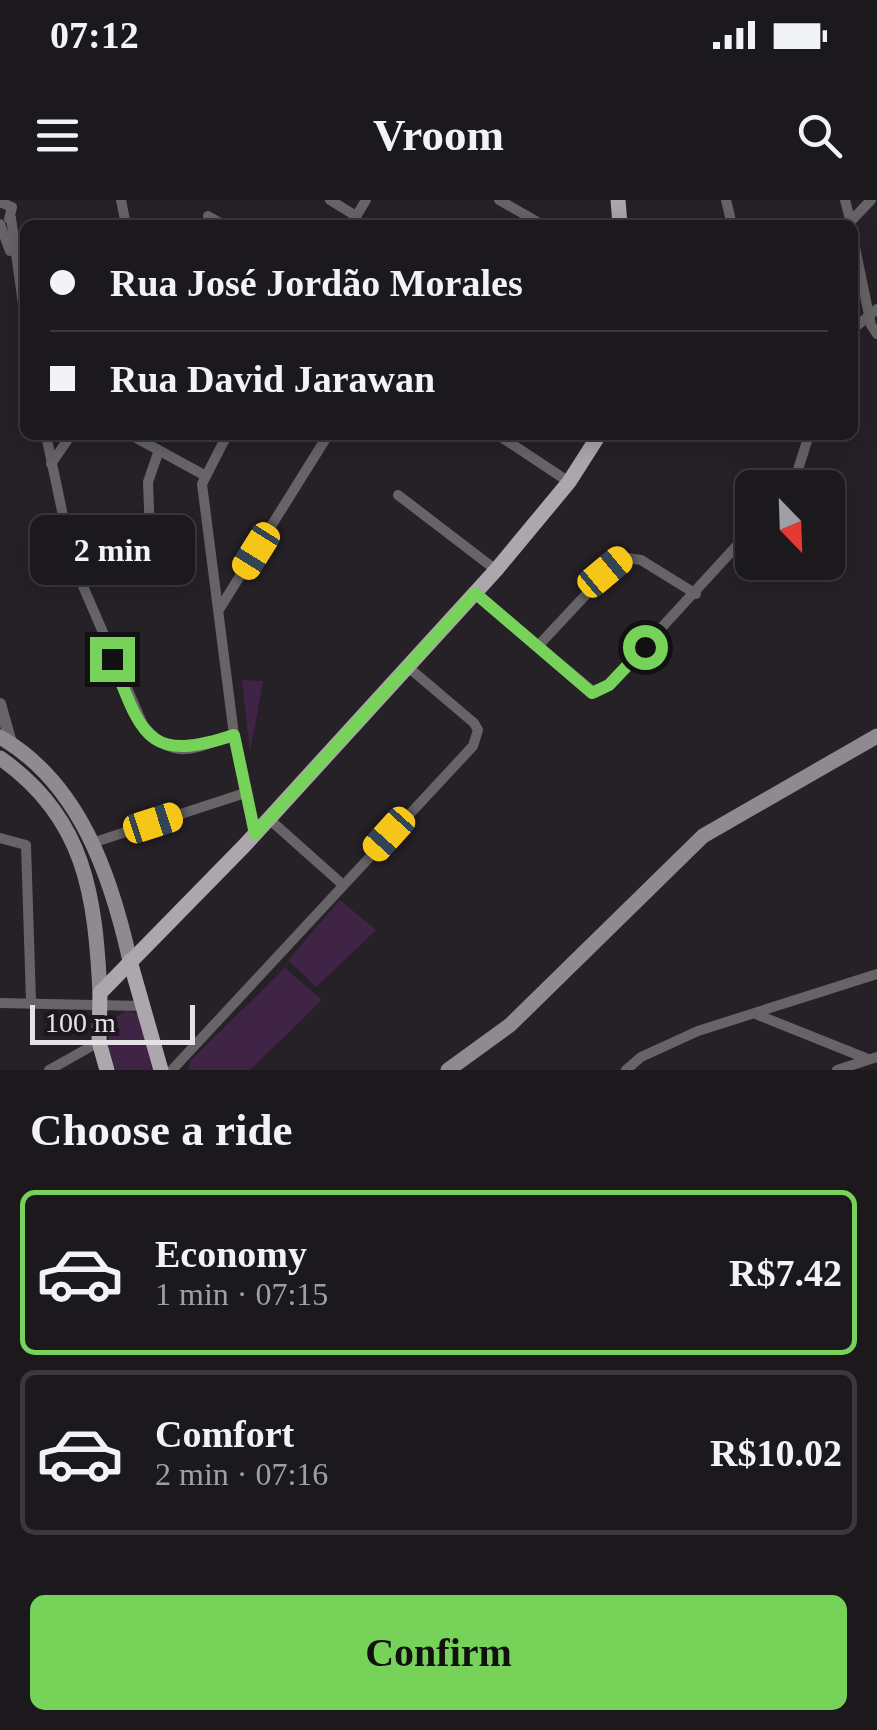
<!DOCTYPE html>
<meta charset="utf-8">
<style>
:root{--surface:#1c191d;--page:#29262a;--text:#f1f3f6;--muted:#a0a0a4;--line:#3a383b;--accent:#77d259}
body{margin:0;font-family:"Times New Roman",serif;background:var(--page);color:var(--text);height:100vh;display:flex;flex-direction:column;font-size:38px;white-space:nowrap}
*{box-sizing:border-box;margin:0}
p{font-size:32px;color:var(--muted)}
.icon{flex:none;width:55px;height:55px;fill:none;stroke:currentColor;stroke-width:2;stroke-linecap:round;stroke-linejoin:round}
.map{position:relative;height:870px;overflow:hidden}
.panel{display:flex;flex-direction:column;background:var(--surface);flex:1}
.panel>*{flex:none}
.guide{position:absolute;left:20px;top:20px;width:838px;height:220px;border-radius:15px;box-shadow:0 5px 25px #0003,0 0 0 2px var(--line);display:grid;align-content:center;height:220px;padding:0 30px;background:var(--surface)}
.needle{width:65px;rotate:157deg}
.fabs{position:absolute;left:735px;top:270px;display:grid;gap:20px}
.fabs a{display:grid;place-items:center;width:110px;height:110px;border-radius:15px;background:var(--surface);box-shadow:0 5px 25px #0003,0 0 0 2px var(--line);font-size:50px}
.scale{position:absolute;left:30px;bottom:25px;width:165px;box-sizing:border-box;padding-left:10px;border:5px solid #e5e2e6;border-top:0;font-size:28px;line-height:35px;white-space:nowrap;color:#e5e2e6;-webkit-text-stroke:8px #1c171e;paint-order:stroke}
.end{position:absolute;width:45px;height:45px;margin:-22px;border:12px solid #77d259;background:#111;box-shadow:0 0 0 5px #111}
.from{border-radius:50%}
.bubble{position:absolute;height:70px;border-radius:15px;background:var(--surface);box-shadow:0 5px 25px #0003,0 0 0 2px var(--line);font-size:32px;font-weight:600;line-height:70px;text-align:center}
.car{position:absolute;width:30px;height:60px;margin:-30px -15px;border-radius:12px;box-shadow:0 0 8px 2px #0007;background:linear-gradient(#f5c518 24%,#345 0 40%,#f5c518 0 76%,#345 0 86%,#f5c518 0)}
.guide b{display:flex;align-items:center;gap:35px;height:95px;font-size:38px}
.guide b+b{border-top:2px solid var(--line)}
.guide i{width:25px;height:25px;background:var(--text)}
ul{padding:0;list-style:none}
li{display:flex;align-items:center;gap:30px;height:165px;margin:0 20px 15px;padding:0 10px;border:5px solid var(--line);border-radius:15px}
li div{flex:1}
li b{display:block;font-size:38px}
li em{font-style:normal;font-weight:600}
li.current{border-color:var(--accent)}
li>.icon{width:90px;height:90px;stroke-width:1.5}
h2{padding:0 30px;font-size:45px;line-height:120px}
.button{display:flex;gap:20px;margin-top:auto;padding:20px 30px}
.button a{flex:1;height:115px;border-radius:15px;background:var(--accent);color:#111;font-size:40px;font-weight:600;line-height:115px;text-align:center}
.status{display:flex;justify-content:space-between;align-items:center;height:70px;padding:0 50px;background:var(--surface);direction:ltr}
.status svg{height:28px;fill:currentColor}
header{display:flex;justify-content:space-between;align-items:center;height:130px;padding:0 30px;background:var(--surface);font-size:45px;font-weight:600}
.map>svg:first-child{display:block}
.green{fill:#3f2446}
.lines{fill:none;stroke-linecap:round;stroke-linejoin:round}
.minor{stroke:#676468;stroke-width:10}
.tertiary{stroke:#676468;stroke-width:12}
.secondary{stroke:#8e8a8f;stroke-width:15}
.primary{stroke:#aca6ad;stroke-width:15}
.route{stroke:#77d259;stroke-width:12}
</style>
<div class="status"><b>07:12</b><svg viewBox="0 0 49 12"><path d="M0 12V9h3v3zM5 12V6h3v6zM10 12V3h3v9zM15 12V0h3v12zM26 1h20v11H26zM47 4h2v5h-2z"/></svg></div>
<header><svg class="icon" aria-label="menu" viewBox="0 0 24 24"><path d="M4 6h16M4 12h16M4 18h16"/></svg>Vroom<svg class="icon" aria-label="search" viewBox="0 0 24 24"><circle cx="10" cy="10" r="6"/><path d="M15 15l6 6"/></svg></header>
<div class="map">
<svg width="877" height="870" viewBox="0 0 877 870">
<rect width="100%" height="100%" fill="#262127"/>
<g class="green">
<path d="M 242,480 L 263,481 L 250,552 Z"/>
<path d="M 340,700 L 376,730 L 316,787 L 288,760 Z"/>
<path d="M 285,768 L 322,800 L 250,870 L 188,870 L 191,860 Z"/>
<path d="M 126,810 L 140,815 L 152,870 L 116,870 L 108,847 L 110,822 Z"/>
</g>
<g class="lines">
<g class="minor">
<path d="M 121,0 L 126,25"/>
<path d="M 330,0 L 356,16"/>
<path d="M 499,0 L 543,25"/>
<path d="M 726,0 L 732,25"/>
<path d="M 845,0 L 851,23"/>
<path d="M 0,2 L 12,7 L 9,19"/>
<path d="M 208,16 L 224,25"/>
<path d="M 11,18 L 25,118"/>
<path d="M 850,22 L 871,0"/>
<path d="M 0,24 L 10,51"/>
<path d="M 351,25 L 366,0"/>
<path d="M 852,33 L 871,125 L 877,134"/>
<path d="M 852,130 L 877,109"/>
<path d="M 46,235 L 73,363 L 143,525 C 174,562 193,549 234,535"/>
<path d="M 131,235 L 204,275"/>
<path d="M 227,235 L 202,284 L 234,535 L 255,634"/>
<path d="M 498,235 L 569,282"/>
<path d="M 51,264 L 71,235"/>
<path d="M 792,288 L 809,235"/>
<path d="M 398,295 L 496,370"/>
<path d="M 150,336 L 148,282 L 158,253"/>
<path d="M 475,393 L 595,493 L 609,485 L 752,329"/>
<path d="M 220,408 L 328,235"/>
<path d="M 538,446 L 621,357 L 641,360 L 696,394"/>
<path d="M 269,619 L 342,684"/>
<path d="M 0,638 L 26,645 L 31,801"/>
<path d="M 92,643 L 245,593"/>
<path d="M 0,803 L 142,806"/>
<path d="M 758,815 L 868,859"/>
<path d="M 49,870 L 99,842"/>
<path d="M 172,870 L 473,546 L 478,530 L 474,523 L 408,467"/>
<path d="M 626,870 L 641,857 L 698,831 L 877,774"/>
<path d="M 837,870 L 877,857"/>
</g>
<path class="tertiary" d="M 0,504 L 11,543"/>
<g class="secondary">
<path d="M 0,537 C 80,583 111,676 130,761"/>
<path d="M 0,558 C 86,618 95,696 100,793"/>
<path d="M 448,870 L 510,825 L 703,636 L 877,536"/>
</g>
<g class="primary">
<path d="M 618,0 L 620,25"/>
<path d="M 130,761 L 161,870"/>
<path d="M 107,870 L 99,842 L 100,793 L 244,646 L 496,370 L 569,282 L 599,235"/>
</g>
</g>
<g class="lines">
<path class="route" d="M 112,459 C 142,535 147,564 234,535 L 255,634 L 475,393 L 592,493 L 609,485 L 645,447"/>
</g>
</svg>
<div class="fabs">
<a><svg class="needle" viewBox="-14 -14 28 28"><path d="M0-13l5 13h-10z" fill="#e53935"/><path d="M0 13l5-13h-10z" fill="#a0a0a4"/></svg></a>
</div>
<div class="scale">100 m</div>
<i class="end from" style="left:645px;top:447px"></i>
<i class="end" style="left:112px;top:459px"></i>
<div class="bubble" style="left:30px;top:315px;width:165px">2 min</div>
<i class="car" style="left:256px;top:351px;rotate:212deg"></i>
<i class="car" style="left:605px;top:372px;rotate:50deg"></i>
<i class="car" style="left:153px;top:623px;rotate:72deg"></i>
<i class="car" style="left:389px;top:634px;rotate:222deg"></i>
<div class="guide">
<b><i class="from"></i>Rua José Jordão Morales</b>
<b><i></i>Rua David Jarawan</b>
</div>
</div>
<section class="panel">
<h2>Choose a ride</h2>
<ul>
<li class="current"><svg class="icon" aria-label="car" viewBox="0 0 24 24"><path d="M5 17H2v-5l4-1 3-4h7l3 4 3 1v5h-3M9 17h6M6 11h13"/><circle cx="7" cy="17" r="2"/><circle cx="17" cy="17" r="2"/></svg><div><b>Economy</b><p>1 min · 07:15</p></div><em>R$7.42</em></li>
<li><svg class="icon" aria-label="car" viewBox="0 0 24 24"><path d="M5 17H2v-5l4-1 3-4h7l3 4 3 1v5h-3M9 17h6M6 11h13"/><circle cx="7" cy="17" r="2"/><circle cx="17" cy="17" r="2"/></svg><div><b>Comfort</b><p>2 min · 07:16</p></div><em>R$10.02</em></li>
</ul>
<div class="button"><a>Confirm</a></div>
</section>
